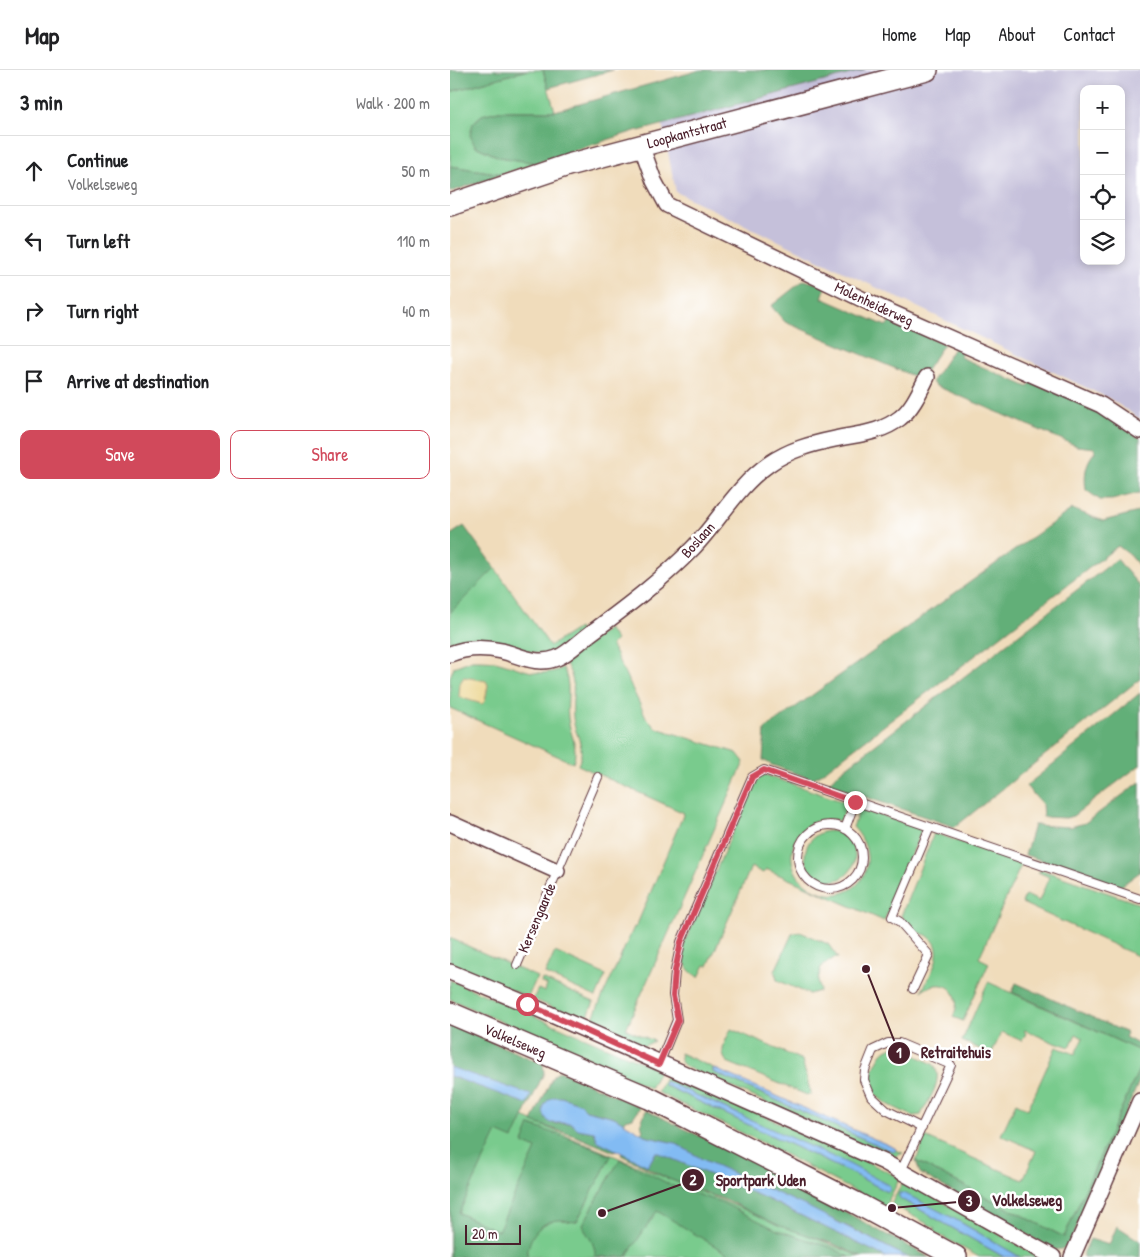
<!DOCTYPE html>
<html lang="en">
<head>
<meta charset="utf-8">
<style>
  :root { --surface:#fff; --page:#f2f2f2; --text:#202124; --muted:#757577; --line:#e0e0e0; --accent:#d1495b }
  body { margin:0; font-family:"Patrick Hand",sans-serif; background:var(--page); color:var(--text) }
  .controls { position:absolute; right:15px; top:15px; display:grid; overflow:hidden; border-radius:10px; box-shadow:0 2px 8px #0003 }
  .controls button { width:45px; height:45px; display:grid; place-items:center; padding:0; border:0; border-bottom:1px solid var(--line); background:var(--surface); color:var(--text); font:25px sans-serif }
  .scale { position:absolute; left:15px; bottom:12px; width:56px; box-sizing:border-box; padding-left:5px; border:2px solid #4a1f2b; border-top:0; font-size:14px; line-height:18px; white-space:nowrap; color:#4a1f2b; -webkit-text-stroke:4px #fff; paint-order:stroke }
  .stop { position:absolute; width:15px; height:15px; margin:-11px; border:4px solid #d1495b; border-radius:50%; background:#fff }
  .stop.end { background:#d1495b; border-color:#fff; box-shadow:0 1px 5px #0008 }
  .list { margin:0; padding:0; list-style:none }
  h2 { display:flex; justify-content:space-between; align-items:center; height:65px; margin:0; padding:0 20px; font-size:21px }
  h2 small { font-size:16px; font-weight:400; color:var(--muted) }
  .list li { display:grid; grid-template-columns:32px 1fr auto; gap:15px; align-items:center; box-sizing:border-box; height:70px; padding:0 20px; border-top:1px solid var(--line) }
  .list b { display:block; font-size:19px; white-space:nowrap }
  .list p { margin:0; font-size:16px; white-space:nowrap; color:var(--muted) }
  .list em { font-size:16px; font-style:normal; color:var(--muted) }
  .actions { display:flex; gap:10px; padding:15px 20px }
  .actions a { flex:1; padding:11px 0; border:1px solid var(--accent); border-radius:10px; text-align:center; font-size:18px; color:var(--accent) }
  .actions .main { background:var(--accent); color:#fff }
  .icon { flex:none; width:28px; height:28px; fill:none; stroke:currentColor; stroke-width:2; stroke-linecap:round; stroke-linejoin:round }
  .map { position:relative; flex:none; width:690px; height:1187px; overflow:hidden }
  header { display:flex; align-items:center; gap:30px; box-sizing:border-box; height:70px; padding:0 25px; background:var(--surface); border-bottom:1px solid var(--line) }
  header strong { font-size:24px }
  nav { display:flex; gap:28px; margin-inline-start:auto; font-size:18px }
  main { display:flex }
  aside { flex:1; background:var(--surface) }
  .map>svg:first-child { display:block }
</style>
</head>
<body>
<header>
<strong>Map</strong>
<nav><a>Home</a><a>Map</a><a>About</a><a>Contact</a></nav>
</header>
<main>
<aside>
<h2>3 min<small>Walk · 200 m</small></h2>
<ul class="list">
<li><svg class="icon" aria-label="ahead" viewBox="0 0 24 24"><path d="M12 20V5M6 11l6-6 6 6"/></svg><div><b>Continue</b><p>Volkelseweg</p></div><em>50 m</em></li>
<li><svg class="icon" aria-label="left" viewBox="0 0 24 24"><path d="M17 20v-9H6M10 6l-5 5 5 5"/></svg><div><b>Turn left</b></div><em>110 m</em></li>
<li><svg class="icon" aria-label="right" viewBox="0 0 24 24"><path d="M7 20v-9h11M14 6l5 5-5 5"/></svg><div><b>Turn right</b></div><em>40 m</em></li>
<li><svg class="icon" aria-label="arrive" viewBox="0 0 24 24"><path d="M6 21V4h12l-3 4 3 4H6"/></svg><div><b>Arrive at destination</b></div></li>
</ul>
<div class="actions"><a class="main">Save</a><a>Share</a></div>
</aside>
<div class="map">
<svg width="690" height="1187" viewBox="0 0 690 1187">
  <rect width="100%" height="100%" fill="#fff"/>
  <filter id="ink" filterUnits="userSpaceOnUse"><feTurbulence type="fractalNoise" baseFrequency=".02" numOctaves="2"/><feDisplacementMap in="SourceGraphic" scale="10" xChannelSelector="R" yChannelSelector="G"/><feConvolveMatrix kernelMatrix="1 2 1 2 8 2 1 2 1" color-interpolation-filters="sRGB"/></filter>
  <filter id="wash" filterUnits="userSpaceOnUse"><feTurbulence type="fractalNoise" baseFrequency=".0096" numOctaves="4" result="noise"/><feDisplacementMap in="SourceGraphic" scale="20" xChannelSelector="R" yChannelSelector="G"/><feGaussianBlur stdDeviation="1.12" result="paint"/><feColorMatrix in="noise" values="0 0 0 0 0 0 0 0 0 0 0 0 0 0 0 0 0 1.4 0 .05"/><feComposite in="paint" operator="in"/></filter>
  <g filter="url(#wash)">
    <rect width="100%" height="100%" fill="#f0dcbb"/>
    <!-- industrial -->
    <path fill="#c5c0da" fill-rule="evenodd" d="M348,0H690V349L660,329L226,122L210,43ZM634,19H671V191H634Z"/>
    <!-- green -->
    <path fill="#79cb8d" stroke="#62755c" fill-rule="evenodd" d="M77,0H93L105,41H49L32,45L23,53L25,76L49,87L86,93L53,104L0,96V22Z
      M45,498L100,576L128,558L131,562C121,569 110,580 98,583C83,586 70,578 57,573C38,567 18,568 0,576V543Z
      M158,559L166,570L161,575L197,649L206,658L287,683L294,692L176,959L204,971L194,976H190L140,954L184,857H186L234,743L128,695C137,675 124,665 123,647C121,622 129,614 114,591Z
      M22,590C30,590 37,590 45,591C71,597 86,610 113,598C122,614 116,630 118,648C120,665 129,676 123,693L0,638V607L4,597Z
      M313,704L397,733L391,751C344,738 319,803 370,822C381,826 392,825 403,818C424,802 420,774 403,757L410,738L472,759L434,851L316,799L313,803L301,797L258,896L255,895L249,907C234,900 233,890 234,874L303,715Z
      M355 786a25 25 0 1 1 50 0a25 25 0 1 1-50 0Z
      M484,763L572,793L529,888L539,893L513,951L503,947C515,922 494,905 472,921C479,906 498,880 479,867C475,863 469,864 464,861C459,858 455,850 451,846Z
      M592,800L690,834V887L572,833L575,825L589,831L599,807L588,802Z
      M350,862L378,874L388,888H384L371,897L368,910L370,921L359,924L327,910L325,901L342,864Z
      M0,868L87,907L78,927L0,894Z
      M105,882L156,905L146,927L95,904Z
      M92,909L144,932L135,952L83,929L88,919L95,922L97,915L91,913Z
      M0,910L210,1000L200,1018L0,929Z
      M538,912L690,981V997L614,1167L466,1091L475,1067L573,1110L586,1081L551,1065L566,1033L578,1039L606,977L625,984L633,968L626,964L620,977L608,973L607,974L575,960L574,961L576,963L572,971L552,962L541,984L512,971Z
      M281,959L352,990L361,1024L357,1025L277,992C268,982 276,970 281,959Z
      M443,977H449L483,994C495,1010 478,1030 471,1045L463,1046C440,1035 410,1027 425,996C430,986 432,980 443,977Z
      M230,983L268,1000L262,1001L263,1002L441,1081L446,1080L453,1083L442,1088L236,997L231,992Z
      M217,1004L397,1082L450,1108L435,1137L315,1074L207,1022ZM215,1012L282,1041L440,1120L438,1122L407,1106L214,1015Z
      M0,1016L197,1100L411,1187H0Z
      M454,1110L589,1187H570L503,1148L451,1123V1129L554,1187H529L484,1162L485,1158L441,1134Z"/>
    <!-- forest -->
    <path fill="#62af78" stroke="#566752" d="M0,0H77L0,22Z
      M93,0H163L98,18Z
      M250,0H415L189,61L188,60L86,93L49,87L25,76L20,65L23,53L32,45L48,41H105Z
      M0,96L53,104L0,122Z
      M354,210L376,216L372,228L436,256L441,250L494,274L470,309L335,252L321,236Z
      M504,278L512,281L510,287L578,317L581,312L623,326L690,368V424L689,423L662,430H650L636,420C634,407 635,392 645,382V378L627,376L484,315L482,311Z
      M622,439L653,451L688,442L690,444V497L680,485L668,476L371,704L362,709L322,695L313,690L315,659Z
      M14,456L45,498L0,543V465Z
      M667,489L690,517V609L505,757L377,714L390,702Z
      M690,623V695L623,746L616,748L593,747L592,734L576,716Z
      M690,712V802L671,816L575,785L584,755L620,757L635,753Z
      M566,913L677,963L675,967L690,975V981L562,922Z
      M0,954L93,994L94,1003L63,1069L47,1062L9,1143L48,1161L86,1079L73,1073L80,1055L126,1071L161,1086L127,1151C121,1153 117,1150 111,1150C90,1150 78,1167 77,1187H0V1006L76,1033L80,1026L0,997Z
      M690,997V1009L620,1173C614,1179 609,1181 602,1179L470,1103L466,1091L614,1167Z
      M110,1001L190,1037L183,1048L175,1050L173,1053L164,1047L136,1040L129,1033L111,1027L104,1054L121,1053L128,1059L144,1062L148,1071L166,1080L164,1082L128,1067L82,1052L103,1006Z
      M196,1040L338,1109L424,1158L479,1187H457L401,1158L252,1089L225,1073L198,1067L191,1063L193,1061L191,1053Z
      M206,1082L315,1128L436,1187H412L381,1173L330,1156L278,1131L219,1109L171,1085L172,1083L198,1096Z
      M170,1089L223,1116L273,1133L327,1160L380,1177L400,1187H283L207,1141L176,1187H145C146,1171 136,1167 133,1154Z
      M667,1156L690,1171V1187H633V1184L640,1169L659,1175Z"/>
    <!-- sand -->
    <path fill="#eeda9e" stroke="#9c7c64" d="M14,607L36,611L38,615L35,631L32,634L9,627L10,613Z"/>
    <!-- water -->
    <path fill="#82bbf3" stroke="#666d8f" d="M0,997L81,1025L77,1034L0,1006Z
      M263,998L445,1078L446,1080L444,1082L441,1081L263,1002Z
      M215,1011L399,1094L440,1116V1120L438,1122L407,1106L214,1015Z
      M104,1027H111L129,1033L136,1040L164,1047L198,1067L225,1073L252,1089L360,1138L457,1187H436L315,1128L206,1082L198,1096L148,1071L144,1062L128,1059L121,1053H100C90,1044 91,1032 104,1027Z
      M449,1123H454L503,1148L570,1187H554L451,1129L449,1127Z"/>
  </g>
  <g filter="url(#ink)">
    <g fill="none" stroke-linecap="round" stroke-linejoin="round">
      <defs>
        <path id="lane" d="M348 787a32 32 0 1 1 64 0a32 32 0 1 1-64 0Z
          M395,759L405,732
          M67,895L148,707
          M463,919L479,885L450,852L442,847L480,757
          M209,994L227,950L223,925L225,901L231,872L302,707L314,700L690,829
          M451,1101L501,995L449,973H438L423,980L415,1000L414,1010L421,1026L436,1040L472,1058"/>
        <path id="street" d="M191,75L204,111L217,135L420,233L651,335L690,361
          M0,584C17,577 34,577 52,581C71,586 87,596 107,588C119,583 130,571 141,563C176,537 212,510 243,478C269,451 287,416 319,394C339,380 361,374 385,369C408,364 431,363 450,348C462,339 470,321 477,307
          M0,753L107,801
          M0,902L77,934L434,1092L603,1187
          M622,1187L690,1031"/>
        <path id="secondary" d="M0,135L118,95L477,0
          M0,943L199,1028L406,1133L506,1187"/>
      </defs>
      <!-- lane casing -->
      <use href="#lane" stroke="#633b41" stroke-width="10"/>
      <!-- street casing -->
      <use href="#street" stroke="#633b41" stroke-width="18"/>
      <!-- secondary casing -->
      <use href="#secondary" stroke="#633b41" stroke-width="24"/>
      <!-- lane -->
      <use href="#lane" stroke="#fff" stroke-width="8"/>
      <!-- street -->
      <use href="#street" stroke="#fff" stroke-width="15"/>
      <!-- secondary -->
      <use href="#secondary" stroke="#fff" stroke-width="21"/>
    </g>
  </g>
  <g fill="none" stroke-linecap="round" stroke-linejoin="round" filter="url(#ink)">
    <!-- route -->
    <path stroke="#d1495b" stroke-width="6" d="M77,934L209,994L228,950L223,926L225,901L231,872L302,707L314,700L405,732"/>
  </g>
  <g text-anchor="middle" stroke-width="5" stroke-linejoin="round" paint-order="stroke">
    <!-- street labels -->
    <g font-size="15" fill="#4a1f2b" stroke="#fff">
      <text transform="translate(237 63) rotate(-15)" y="5">Loopkantstraat</text>
      <text transform="translate(424 234) rotate(25)" y="5">Molenheiderweg</text>
      <text transform="translate(248 470) rotate(-48)" y="5">Boslaan</text>
      <text transform="translate(87 848) rotate(-67)" y="5">Kersengaarde</text>
      <text transform="translate(65 971) rotate(23)" y="5">Volkelseweg</text>
    </g>
  </g>
  <!-- callouts -->
  <path fill="none" stroke="#4a1f2b" stroke-width="2" d="M416 899L449 983M152 1143L243 1110M442 1138L519 1131"/>
  <g fill="#4a1f2b" stroke="#fff" stroke-width="2">
    <circle cx="416" cy="899" r="5"/>
    <circle cx="152" cy="1143" r="5"/>
    <circle cx="442" cy="1138" r="5"/>
    <circle cx="449" cy="983" r="12"/>
    <circle cx="243" cy="1110" r="12"/>
    <circle cx="519" cy="1131" r="12"/>
  </g>
  <g font-size="15" text-anchor="middle" font-weight="bold" fill="#fff">
    <text x="449" y="988">1</text>
    <text x="243" y="1115">2</text>
    <text x="519" y="1136">3</text>
  </g>
  <g font-size="16" text-anchor="middle" font-weight="bold" fill="#4a1f2b" stroke="#fff" stroke-width="5" stroke-linejoin="round" paint-order="stroke">
    <text x="506" y="988">Retraitehuis</text>
    <text x="311" y="1116">Sportpark Uden</text>
    <text x="577" y="1136">Volkelseweg</text>
  </g>
</svg>
<div class="controls">
<button>+</button>
<button>−</button>
<button><svg class="icon" aria-label="locate" viewBox="0 0 24 24"><circle cx="12" cy="12" r="6"/><path d="M12 2v4M12 18v4M2 12h4M18 12h4"/></svg></button>
<button><svg class="icon" aria-label="layers" viewBox="0 0 24 24"><path d="M12 4l9 5-9 5-9-5zM3 14l9 5 9-5"/></svg></button>
</div>
<div class="scale">20 m</div>
<div class="stop" style="left:77px;top:934px"></div>
<div class="stop end" style="left:405px;top:732px"></div>
</div>
</main>
</body>
</html>
